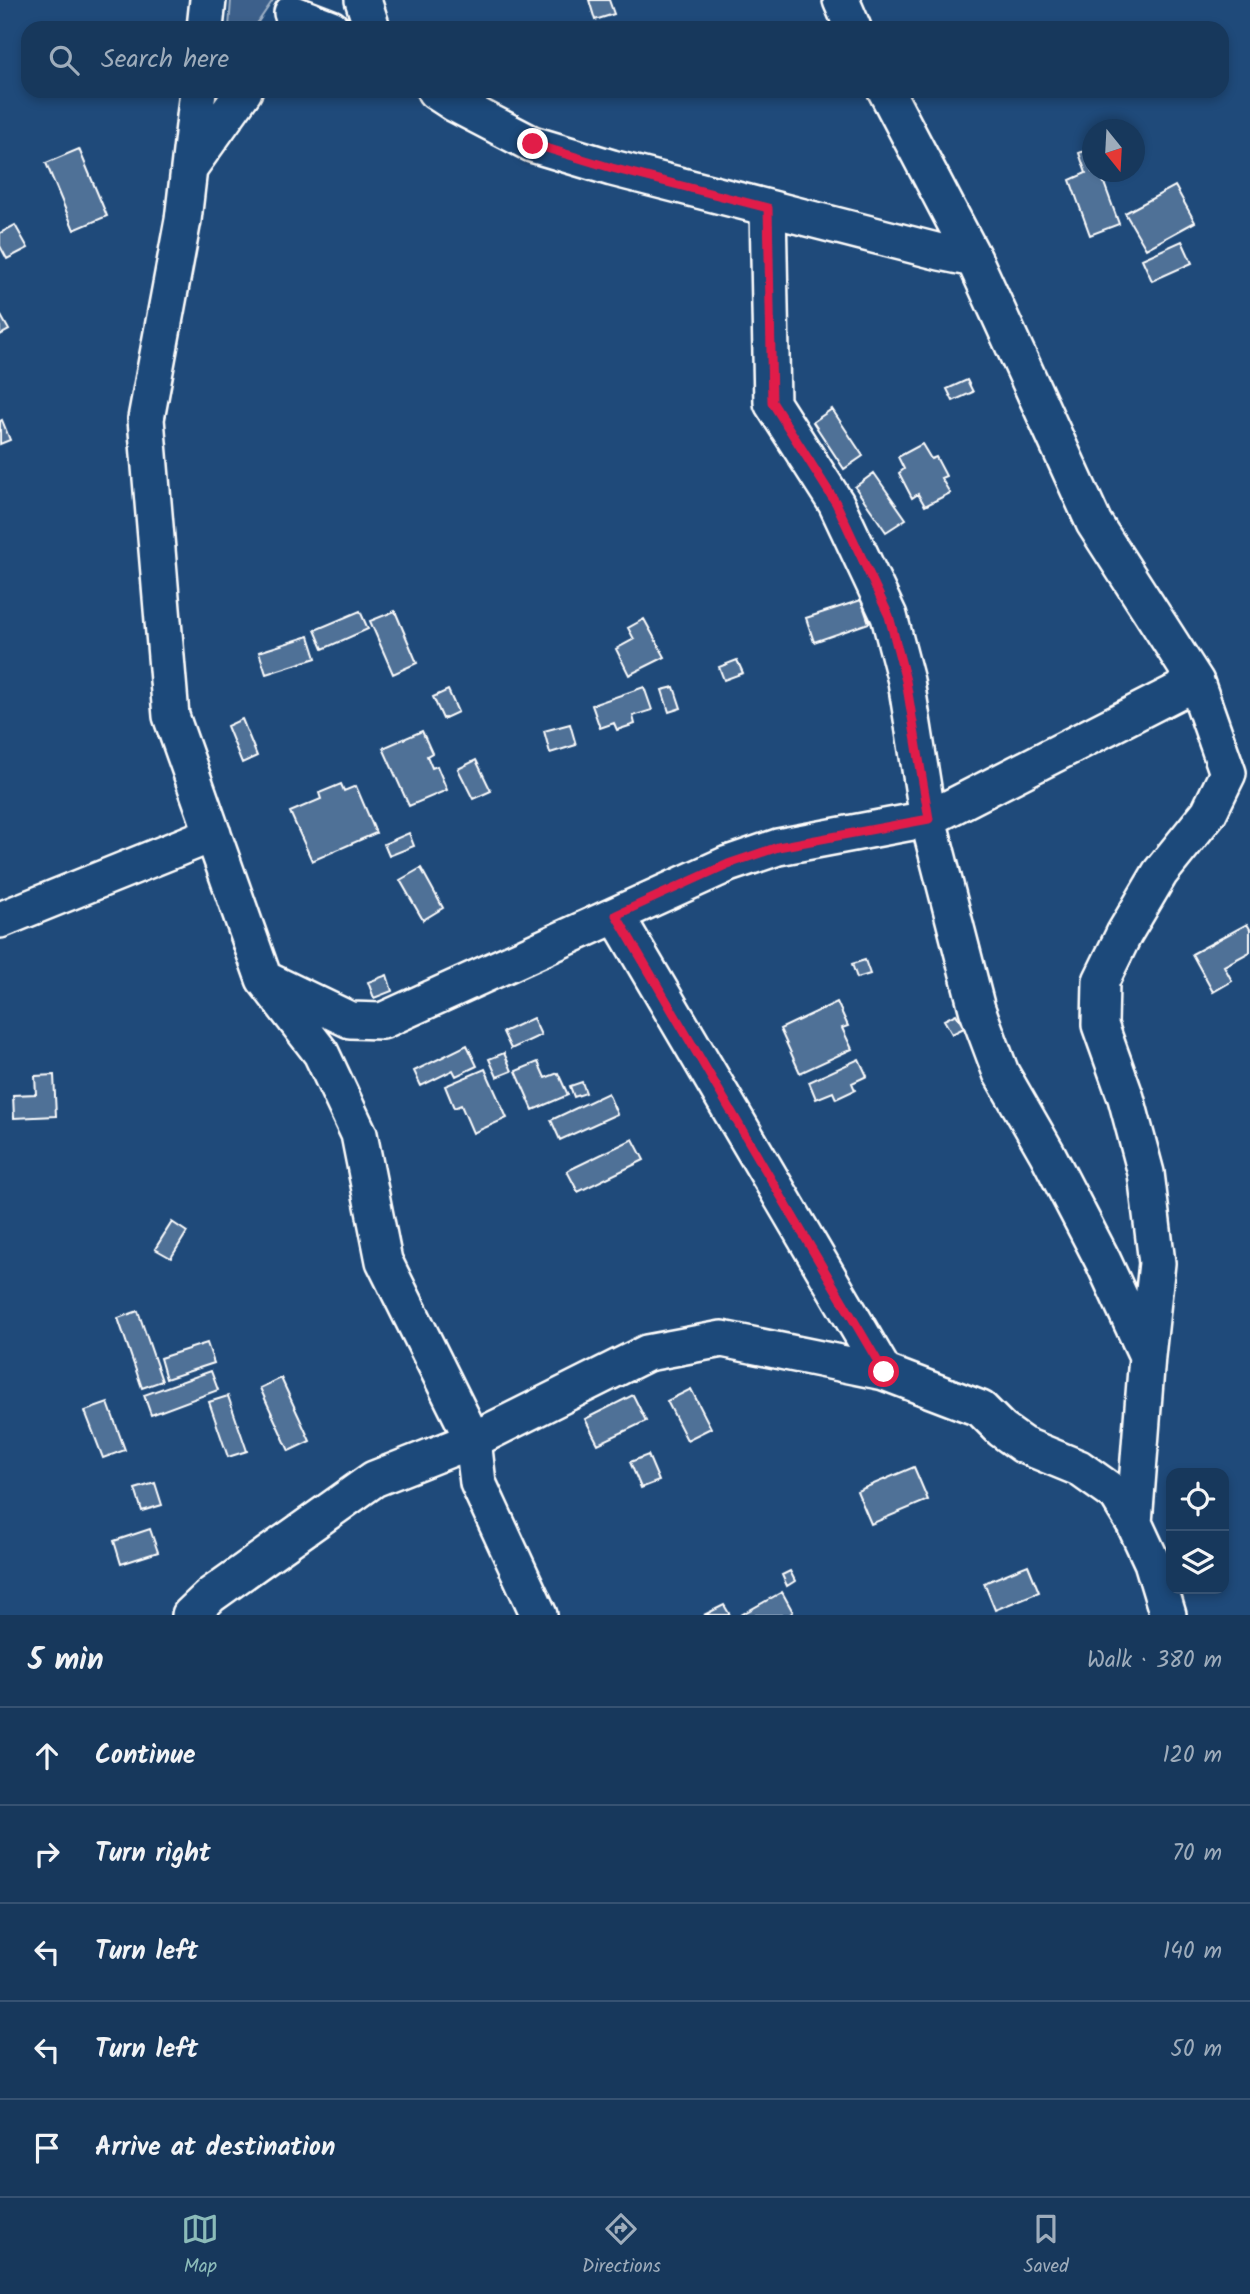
<!DOCTYPE html>
<html lang="en">
<head>
<meta charset="utf-8">
<style>
  :root { --surface:#17385c; --page:#203f62; --text:#f1f3f6; --muted:#9eacbb; --line:#365272; --accent:#8bbbb9 }
  body { margin:0; font-family:Kalam,sans-serif; background:var(--page); color:var(--text) }
  .controls { position:absolute; right:21px; bottom:21px; display:grid; overflow:hidden; border-radius:14px; box-shadow:0 4px 10px #0003 }
  .controls button { width:63px; height:63px; display:grid; place-items:center; padding:0; border:0; border-bottom:2px solid var(--line); background:var(--surface); color:var(--text); font:35px sans-serif }
  .compass { position:absolute; left:1082px; top:119px; width:63px; height:63px; border-radius:50%; background:var(--surface); box-shadow:0 4px 10px #0003; rotate:162deg }
  .stop { position:absolute; width:21px; height:21px; margin:-16px; border:5px solid #e11d48; border-radius:50%; background:#fff }
  .stop.end { background:#e11d48; border-color:#fff; box-shadow:0 2px 7px #0008 }
  .list { margin:0; padding:0; list-style:none }
  h2 { display:flex; justify-content:space-between; align-items:center; height:91px; margin:0; padding:0 28px; font-size:30px }
  h2 small { font-size:23px; font-weight:400; color:var(--muted) }
  .list li { display:grid; grid-template-columns:46px 1fr auto; gap:21px; align-items:center; box-sizing:border-box; height:98px; padding:0 28px; border-top:2px solid var(--line) }
  .list b { display:block; font-size:26px; white-space:nowrap }
  .list em { font-size:23px; font-style:normal; color:var(--muted) }
  .icon { flex:none; width:38px; height:38px; fill:none; stroke:currentColor; stroke-width:2; stroke-linecap:round; stroke-linejoin:round }
  .map { position:relative; flex:none; width:1250px; height:1615px; overflow:hidden }
  .search { position:absolute; background:var(--surface); box-shadow:0 4px 10px #0003; left:21px; right:21px; top:21px; height:77px; display:flex; align-items:center; gap:18px; box-sizing:border-box; padding:0 24px; border-radius:21px; color:var(--muted); font-size:26px }
  .sheet { height:581px; background:var(--surface) }
  nav { display:flex; justify-content:space-around; align-items:center; box-sizing:border-box; height:98px; border-top:2px solid var(--line); background:var(--surface); font-size:19px; color:var(--muted) }
  nav a { display:grid; justify-items:center; gap:4px }
  nav .on { color:var(--accent) }
  .map>svg:first-child { display:block }
</style>
</head>
<body>
<div class="map">
<svg width="1250" height="1615" viewBox="0 0 1250 1615">
  <rect width="100%" height="100%" fill="#1f4a7a"/>
  <filter id="ink" filterUnits="userSpaceOnUse"><feTurbulence type="fractalNoise" baseFrequency=".0143" numOctaves="2"/><feDisplacementMap in="SourceGraphic" scale="14" xChannelSelector="R" yChannelSelector="G"/><feConvolveMatrix kernelMatrix="1 2 1 2 8 2 1 2 1" color-interpolation-filters="sRGB"/></filter>
  <g filter="url(#ink)">
    <!-- green -->
    <path fill="#3c618b" stroke="#9eb0c5" stroke-width="2" d="M231,0H273L254,28H229Z"/>
    <!-- building -->
    <path fill="#507197" stroke="#fff" stroke-width="2" d="M589,0H609L614,14L595,20Z
      M1092,148V172H1100L1119,224L1090,235L1070,180L1086,173L1079,153Z
      M79,149L107,216L74,230L46,163Z
      M1175,186L1195,222L1146,249L1125,213Z
      M15,225L28,248L7,259L0,246V233Z
      M1182,241L1192,263L1152,281L1142,259Z
      M0,314L9,330L0,335Z
      M967,380L973,392L953,401L947,389Z
      M832,409L863,456L844,469L813,422Z
      M2,420L10,440L0,444V421Z
      M922,444L931,459L936,457L946,476L941,478L950,493L925,506L918,494L912,498L899,473L904,469L898,457Z
      M874,473L906,519L886,532L855,487Z
      M861,600L869,623L814,642L806,618Z
      M360,611L368,629L323,649L315,630Z
      M395,611L417,663L393,674L370,621Z
      M644,619L665,657L629,675L616,649L634,639L628,628Z
      M309,636L316,658L266,674L259,652Z
      M737,660L743,673L724,680L719,667Z
      M644,687L652,710L633,716L635,724L617,730L614,723L600,728L592,705Z
      M674,687L681,708L669,712L662,690Z
      M448,690L458,712L443,719L433,697Z
      M242,719L257,756L242,763L227,726Z
      M570,724L576,745L550,753L544,731Z
      M422,731L432,753L427,756L432,768L437,766L447,790L409,806L383,748Z
      M476,760L491,791L473,799L458,769Z
      M341,784L344,791L356,786L376,833L312,861L290,812L321,799L319,793Z
      M409,833L414,846L389,856L384,844Z
      M421,868L443,908L423,920L400,880Z
      M1247,924L1250,929V952L1224,966L1232,981L1213,992L1192,954Z
      M865,960L870,974L857,978L852,964Z
      M387,975L392,991L374,998L368,982Z
      M837,1002L848,1026L842,1028L852,1049L800,1073L780,1029Z
      M956,1014L964,1028L952,1034L944,1020Z
      M533,1018L541,1035L511,1049L503,1032Z
      M467,1045L477,1066L456,1076L453,1070L421,1086L414,1071Z
      M504,1053L512,1071L497,1077L489,1059Z
      M859,1059L867,1076L852,1083L855,1090L836,1099L833,1092L816,1099L809,1082Z
      M538,1062L545,1078L558,1073L568,1095L533,1110L516,1071Z
      M485,1069L507,1118L473,1133L461,1105L454,1108L445,1086Z
      M54,1075L56,1116L14,1118L13,1095L36,1094L35,1076Z
      M582,1082L586,1093L574,1097L570,1086Z
      M608,1093L617,1114L560,1140L551,1120Z
      M633,1139L644,1160L578,1192L567,1171Z
      M172,1222L187,1232L171,1258L155,1249Z
      M138,1311L162,1381L142,1388L118,1318Z
      M207,1343L214,1363L166,1379L160,1358Z
      M211,1371L218,1390L151,1415L144,1395Z
      M281,1378L310,1441L289,1451L260,1388Z
      M691,1389L711,1428L687,1440L667,1401Z
      M633,1395L646,1421L598,1444L585,1419Z
      M228,1396L247,1451L228,1457L209,1402Z
      M108,1403L125,1450L103,1458L85,1411Z
      M648,1455L659,1481L641,1488L630,1462Z
      M914,1467L928,1500L871,1524L857,1491Z
      M155,1483L162,1505L142,1511L135,1489Z
      M150,1529L158,1552L121,1564L114,1541Z
      M1028,1565L1039,1592L995,1610L984,1583Z
      M790,1571L795,1581L787,1586L782,1575Z
      M782,1592L793,1612L789,1615H741Z
      M724,1605L730,1615H704Z"/>
    <g fill="none" stroke-linecap="round" stroke-linejoin="round">
      <defs>
        <path id="minor" d="M363,0L372,28
          M841,0L853,28
          M292,13L331,28
          M205,28L208,0
          M198,91L183,220L146,419L171,716L264,979L321,1053L359,1134L384,1261L473,1440L478,1483L539,1615
          M435,91L455,104L532,144L612,168L940,252L974,259
          M886,91L974,259L1094,523L1196,682L1228,773L1209,812L1160,873L1124,934L1101,981L1100,1025L1126,1098L1146,1173L1157,1263L1147,1356L1134,1523
          M192,164L244,91
          M768,208L772,403L836,503L889,616L906,681L928,819L977,1009L1001,1073L1047,1153L1103,1261L1147,1356
          M616,915L884,1372
          M0,920L213,834
          M269,981L350,1020L382,1021L728,864L778,847L928,819L1196,682
          M190,1615L211,1595L374,1479L473,1440L647,1353L722,1339L884,1372L981,1409L1002,1430L1023,1445L1079,1468L1117,1495L1134,1523L1152,1562L1168,1615"/>
      </defs>
      <!-- minor casing -->
      <use href="#minor" stroke="#fff" stroke-width="40"/>
      <!-- minor -->
      <use href="#minor" stroke="#1f4a7a" stroke-width="35"/>
    </g>
  </g>
  <g fill="none" stroke-linecap="round" stroke-linejoin="round" filter="url(#ink)">
    <!-- route -->
    <path stroke="#e11d48" stroke-width="9" d="M533,144L612,168L768,208L772,402L836,503L889,616L906,681L929,819L778,847L728,864L616,915L884,1372"/>
  </g>
</svg>
<div class="controls">
<button><svg class="icon" aria-label="locate" viewBox="0 0 24 24"><circle cx="12" cy="12" r="6"/><path d="M12 2v4M12 18v4M2 12h4M18 12h4"/></svg></button>
<button><svg class="icon" aria-label="layers" viewBox="0 0 24 24"><path d="M12 4l9 5-9 5-9-5zM3 14l9 5 9-5"/></svg></button>
</div>
<svg class="compass" viewBox="-18 -18 36 36"><path d="M0-13l5 13h-10z" fill="#e53935"/><path d="M0 13l5-13h-10z" fill="#9eacbb"/></svg>
<div class="stop" style="left:884px;top:1372px"></div>
<div class="stop end" style="left:533px;top:144px"></div>
<div class="search"><svg class="icon" aria-label="search" viewBox="0 0 24 24"><circle cx="10" cy="10" r="6"/><path d="M15 15l6 6"/></svg>Search here</div>
</div>
<section class="sheet">
<h2>5 min<small>Walk · 380 m</small></h2>
<ul class="list">
<li><svg class="icon" aria-label="ahead" viewBox="0 0 24 24"><path d="M12 20V5M6 11l6-6 6 6"/></svg><div><b>Continue</b></div><em>120 m</em></li>
<li><svg class="icon" aria-label="right" viewBox="0 0 24 24"><path d="M7 20v-9h11M14 6l5 5-5 5"/></svg><div><b>Turn right</b></div><em>70 m</em></li>
<li><svg class="icon" aria-label="left" viewBox="0 0 24 24"><path d="M17 20v-9H6M10 6l-5 5 5 5"/></svg><div><b>Turn left</b></div><em>140 m</em></li>
<li><svg class="icon" aria-label="left" viewBox="0 0 24 24"><path d="M17 20v-9H6M10 6l-5 5 5 5"/></svg><div><b>Turn left</b></div><em>50 m</em></li>
<li><svg class="icon" aria-label="arrive" viewBox="0 0 24 24"><path d="M6 21V4h12l-3 4 3 4H6"/></svg><div><b>Arrive at destination</b></div></li>
</ul>
</section>
<nav>
<a class="on"><svg class="icon" aria-label="map" viewBox="0 0 24 24"><path d="M3 6l6-2 6 2 6-2v14l-6 2-6-2-6 2zM9 4v14M15 6v14"/></svg>Map</a>
<a><svg class="icon" aria-label="directions" viewBox="0 0 24 24"><path d="M12 3l9 9-9 9-9-9zM9 14v-3h6M13 9l2 2-2 2"/></svg>Directions</a>
<a><svg class="icon" aria-label="saved" viewBox="0 0 24 24"><path d="M7 4h10v16l-5-4-5 4z"/></svg>Saved</a>
</nav>
</body>
</html>
